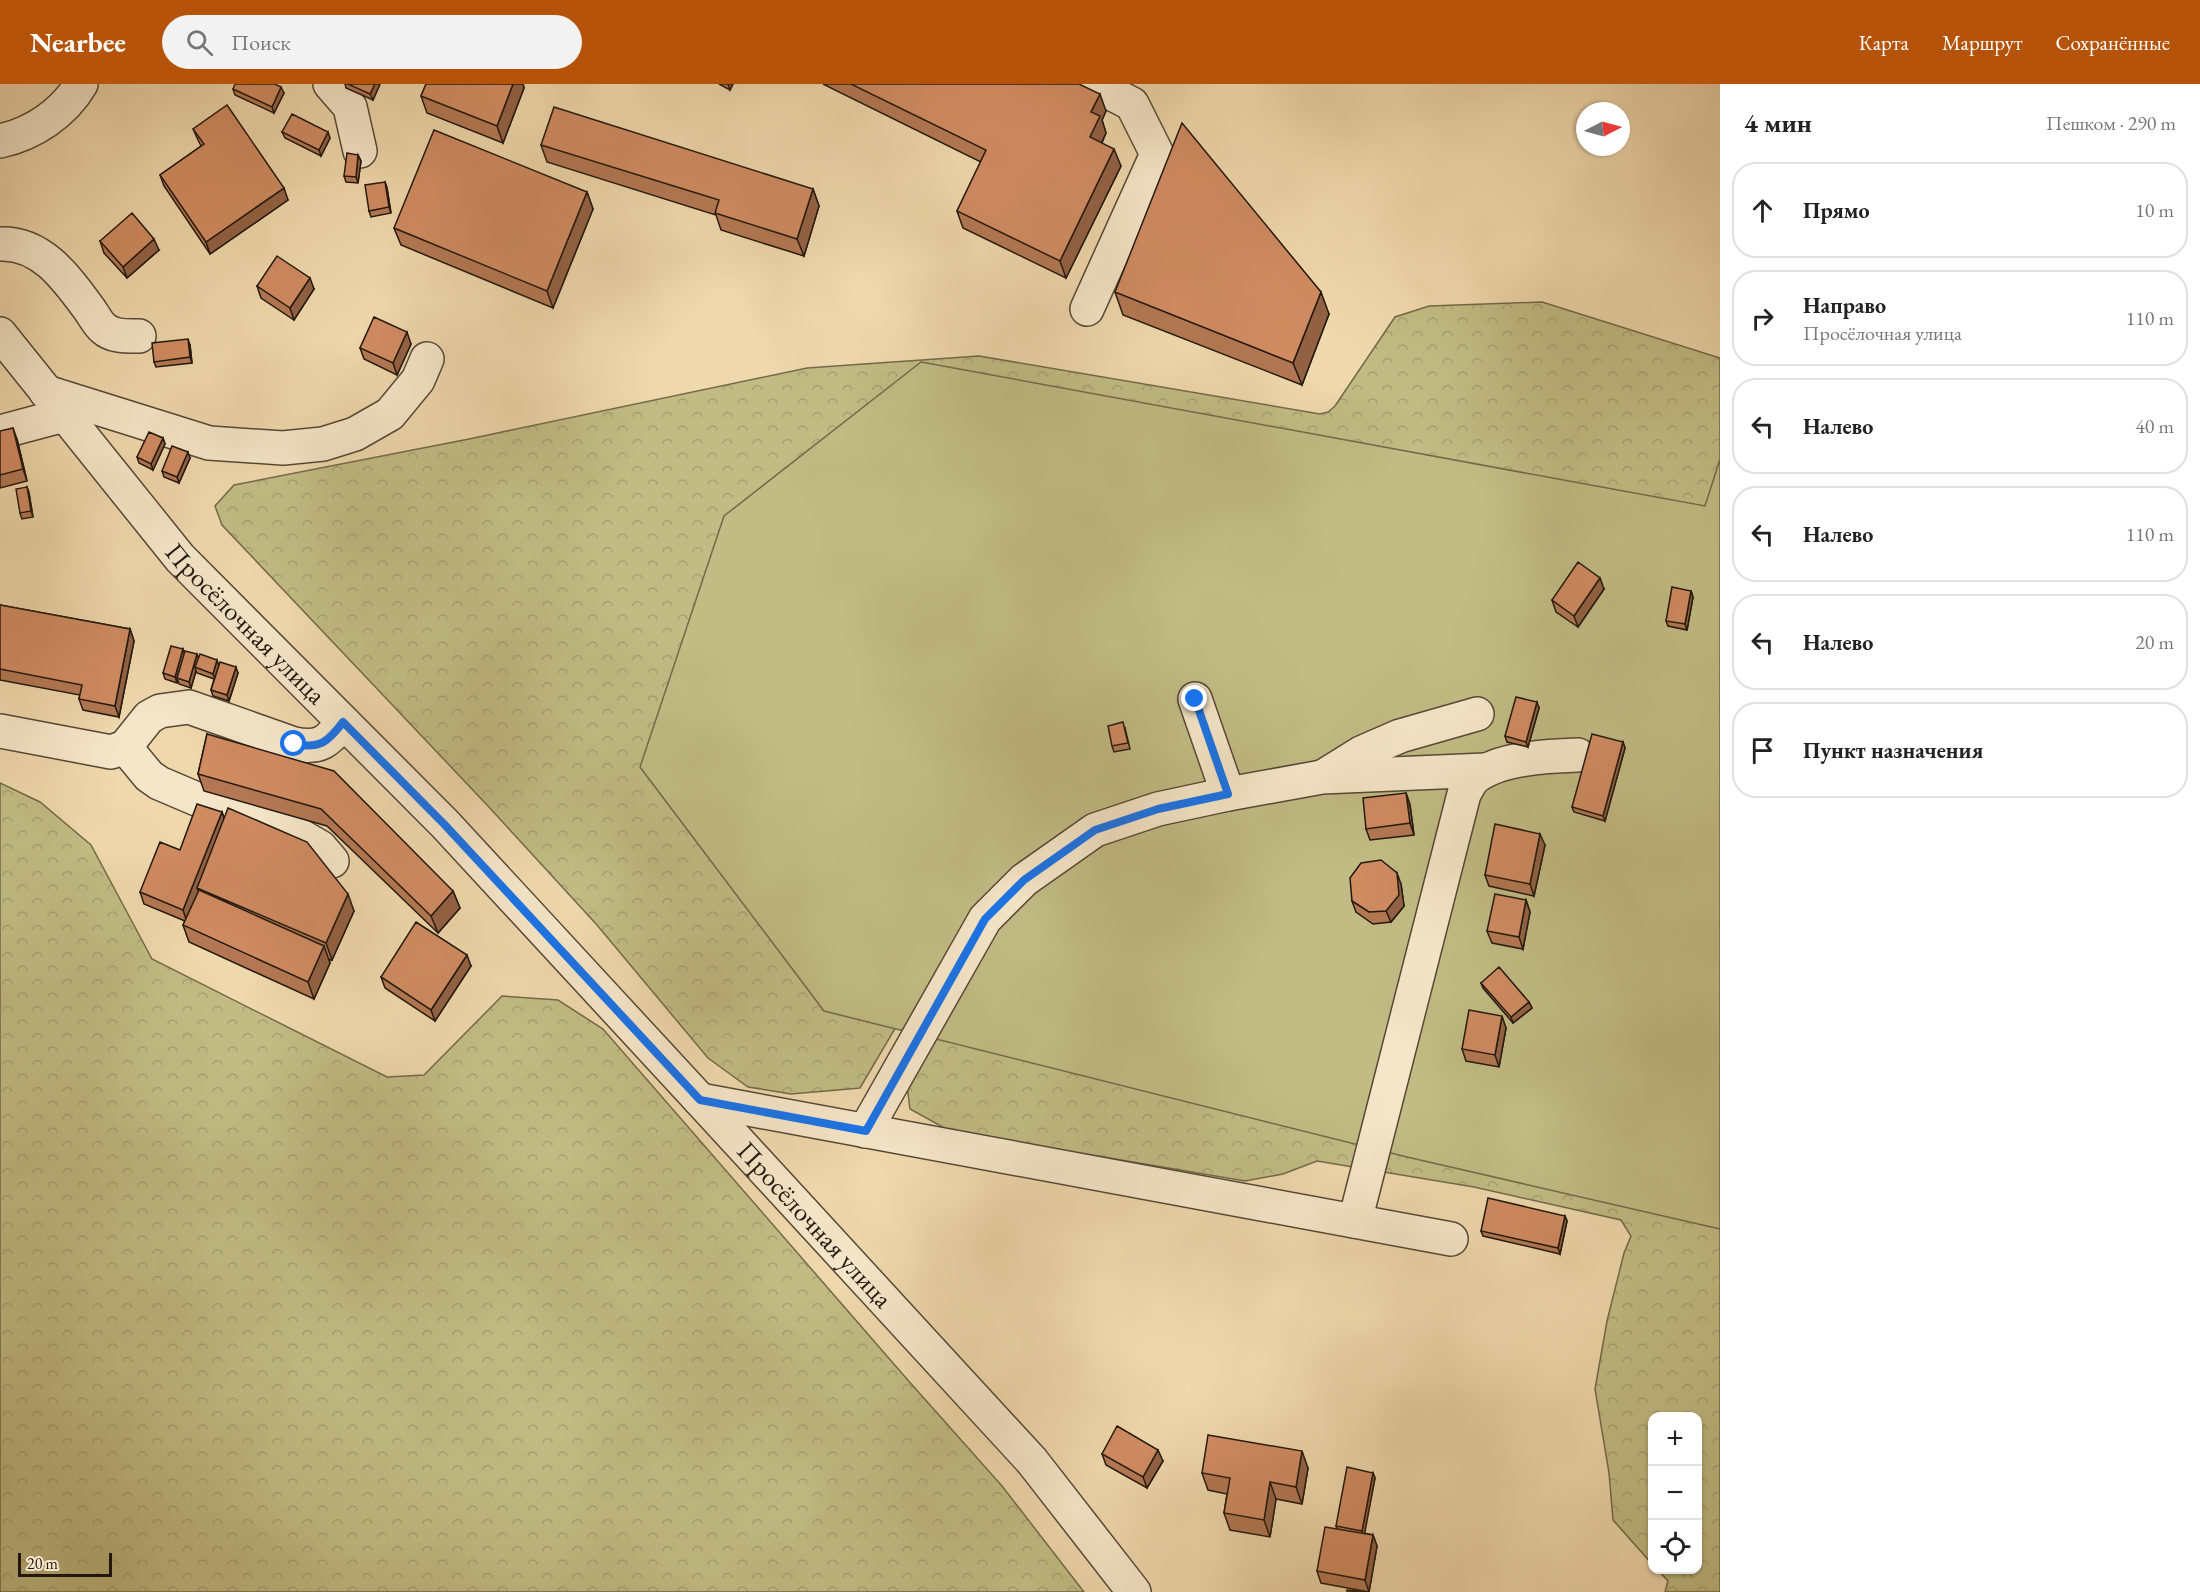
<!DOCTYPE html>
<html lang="ru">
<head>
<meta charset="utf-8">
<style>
  :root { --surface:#fff; --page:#f2f2f2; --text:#222; --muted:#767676; --line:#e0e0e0; --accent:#b45309 }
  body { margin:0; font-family:"EB Garamond",serif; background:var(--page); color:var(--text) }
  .controls { position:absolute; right:18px; bottom:18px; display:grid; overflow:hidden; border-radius:12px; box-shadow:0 2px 4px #0004 }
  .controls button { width:54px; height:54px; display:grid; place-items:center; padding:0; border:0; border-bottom:2px solid var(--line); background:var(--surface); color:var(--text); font:30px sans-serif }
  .compass { position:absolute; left:1576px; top:18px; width:54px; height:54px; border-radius:50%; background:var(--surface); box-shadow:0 2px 4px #0004; rotate:84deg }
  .scale { position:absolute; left:18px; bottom:15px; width:94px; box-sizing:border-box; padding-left:6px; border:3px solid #22180f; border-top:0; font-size:16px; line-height:21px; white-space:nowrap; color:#22180f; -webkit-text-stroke:4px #f5e6c9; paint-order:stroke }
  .stop { position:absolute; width:18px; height:18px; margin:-14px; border:4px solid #1a73e8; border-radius:50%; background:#fff }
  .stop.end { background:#1a73e8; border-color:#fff; box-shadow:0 2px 6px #0008 }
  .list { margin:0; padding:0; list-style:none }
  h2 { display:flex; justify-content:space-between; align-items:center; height:78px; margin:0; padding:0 24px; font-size:26px }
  h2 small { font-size:20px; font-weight:400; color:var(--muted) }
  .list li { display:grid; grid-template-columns:39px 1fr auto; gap:18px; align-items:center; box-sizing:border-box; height:96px; margin:0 12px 12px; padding:0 12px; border:2px solid var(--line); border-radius:24px }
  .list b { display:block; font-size:22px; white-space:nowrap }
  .list p { margin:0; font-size:20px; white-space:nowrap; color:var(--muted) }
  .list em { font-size:20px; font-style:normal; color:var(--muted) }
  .icon { flex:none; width:33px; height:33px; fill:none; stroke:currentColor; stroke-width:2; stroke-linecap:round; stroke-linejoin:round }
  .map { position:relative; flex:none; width:1720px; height:1508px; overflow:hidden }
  header { display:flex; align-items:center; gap:36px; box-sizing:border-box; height:84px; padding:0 30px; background:var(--accent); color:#fff }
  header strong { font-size:28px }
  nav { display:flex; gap:33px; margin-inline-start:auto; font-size:21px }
  .search { width:420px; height:54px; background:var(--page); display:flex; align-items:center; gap:15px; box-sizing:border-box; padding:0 21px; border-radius:33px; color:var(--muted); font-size:22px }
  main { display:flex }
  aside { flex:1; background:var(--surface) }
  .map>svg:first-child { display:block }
</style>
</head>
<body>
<header>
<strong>Nearbee</strong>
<div class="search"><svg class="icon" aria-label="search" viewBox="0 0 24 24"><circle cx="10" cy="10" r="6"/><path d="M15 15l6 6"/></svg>Поиск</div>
<nav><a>Карта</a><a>Маршрут</a><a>Сохранённые</a></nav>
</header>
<main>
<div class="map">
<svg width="1720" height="1508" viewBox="0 0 1720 1508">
  <defs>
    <pattern id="forest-crowns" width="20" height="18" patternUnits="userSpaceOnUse" patternTransform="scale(1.5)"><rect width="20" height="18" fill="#c1bc84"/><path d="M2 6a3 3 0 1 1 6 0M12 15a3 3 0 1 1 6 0" fill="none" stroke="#a6a171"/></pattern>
  </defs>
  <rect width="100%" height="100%" fill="#efd8ac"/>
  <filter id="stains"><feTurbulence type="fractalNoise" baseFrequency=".00333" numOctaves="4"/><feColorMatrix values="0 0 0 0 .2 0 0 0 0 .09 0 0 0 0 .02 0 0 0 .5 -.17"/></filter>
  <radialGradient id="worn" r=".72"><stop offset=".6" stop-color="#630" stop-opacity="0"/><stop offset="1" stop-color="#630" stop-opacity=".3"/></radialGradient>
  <!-- forest -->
  <path fill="url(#forest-crowns)" stroke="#726a4a" stroke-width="1.5" d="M1542,218L1720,274V552L966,824L860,1004L791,1010L748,1003L708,974L597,841L488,722L222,441L215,422L234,401L469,355L807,284L979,272L1320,330L1328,328L1335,322L1395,233L1429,222Z
    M0,699L40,718L91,761L152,875L387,993L424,991L502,912L558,916L603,945L906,1294L1002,1402L1084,1508H0Z
    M961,917L1720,1025V1508H1665L1668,1497L1658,1486H1698V1332H1652V1480L1613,1436L1609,1389L1595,1305L1607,1237L1624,1169L1631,1152L1621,1136L1474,1103L1317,1077L1283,1090L1245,1097L950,1047L910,1025L907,1001Z"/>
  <!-- park -->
  <path fill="#c1bc84" stroke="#726a4a" stroke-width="1.5" d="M921,278L1705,422L1720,375V1145L1407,1073L824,927L640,683L724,432Z"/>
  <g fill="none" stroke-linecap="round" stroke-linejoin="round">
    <defs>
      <g id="minor">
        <path d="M330,0L350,23L360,67"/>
        <path d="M0,57C33,50 64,29 81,0"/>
        <path d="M0,160C40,158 65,192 87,222C92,228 97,239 103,244C113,253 126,252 139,252"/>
        <path d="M1087,225L1157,70L1132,20L1093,0"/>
        <path id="s1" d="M0,250L180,474L445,740L700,1016L1032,1377L1134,1508"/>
        <path d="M46,308L209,359L283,364L323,360L355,350L390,330L418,296L427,275"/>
        <path d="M0,348L64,331"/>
        <path d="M1195,615L1228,710"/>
        <path d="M0,647L111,668L125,663L149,633L160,627L189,623L294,660C320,665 328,658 343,638"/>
        <path d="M125,663L149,692L159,699L206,719L301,752L320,763L332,777"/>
        <path d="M1324,692L1361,669L1400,652L1477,630"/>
        <path d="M700,1016L1451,1155"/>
        <path d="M865,1047L985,835L1024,796L1095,746L1158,725L1228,710L1322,693L1486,686"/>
        <path d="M1355,1137L1464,710C1467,705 1470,698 1474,694C1499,674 1547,672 1578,671"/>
      </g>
    </defs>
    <!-- minor casing -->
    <use href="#minor" stroke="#554836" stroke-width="36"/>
    <!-- minor -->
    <use href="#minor" stroke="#f5e6c9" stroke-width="33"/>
  </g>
  <!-- wall -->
  <path fill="#b37853" stroke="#22180f" stroke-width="1.5" d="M345,0H380L373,16L346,4Z
    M426,0H523L524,4L503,59L427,29L421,12Z
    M719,0H733L730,6Z
    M823,0H1079L1106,27L1102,36L1106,49L1102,59L1121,82L1066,194L963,144L957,127L981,78Z
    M233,5L284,9L274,29L235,11Z
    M193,45L288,116L210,170L164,102L160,91L201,62L198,56Z
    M282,48L330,54L321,72L285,54Z
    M541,61L813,105L819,122L804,172L721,146L716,131L547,78Z
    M358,71L361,77L358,99L346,98L344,92Z
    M385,98L387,104L391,129L371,133L369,127Z
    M587,108L593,125L553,224L401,161L394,144Z
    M100,157L159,166L127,194L104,169Z
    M257,202L314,205L294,236L261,214Z
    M1115,208L1329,230L1302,301L1123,231Z
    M411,260L397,291L364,275L360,264Z
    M190,261L192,279L156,283L154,278Z
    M0,347L17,355L27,397L0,404Z
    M163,354L165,360L153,386L139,379L137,373Z
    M190,374L179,399L164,393L162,387Z
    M27,403L29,409L33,433L22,435L20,429Z
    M1604,505L1578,543L1556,528L1552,516Z
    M1691,507L1693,513L1687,546L1668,542L1666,537Z
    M0,521L130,545L134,557L119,633L83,626L79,615L80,611L0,596Z
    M183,565L185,569L238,589L229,617L213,612L211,606L214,595L197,589L196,587L191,604L179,600L178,597L177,599L165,595L163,589Z
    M1539,624L1528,663L1507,658L1505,652Z
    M1125,644L1130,665L1114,668L1112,662Z
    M207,650L453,807L460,824L438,849L327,742L204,707L198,690Z
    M1623,658L1625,664L1605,737L1574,728L1572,723Z
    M1406,709L1410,721L1414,751L1370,756L1366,745Z
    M222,728L224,734L354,827L332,876L328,875L330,879L314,915L189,858L183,841L185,837L144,820L140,808L180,766Z
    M1545,761L1534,812L1489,802L1485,791Z
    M1401,800L1404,822L1391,838L1373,840L1356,828L1352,817Z
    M1526,816L1530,828L1523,865L1492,859L1487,847Z
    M471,882L435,937L385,904L381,893Z
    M1481,899L1529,918L1532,924L1513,939L1483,904Z
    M1506,944L1499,983L1466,977L1462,965Z
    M1565,1132L1567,1137L1560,1170L1483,1152L1481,1147Z
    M1102,1370L1163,1377L1147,1404L1106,1381Z
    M1308,1384L1302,1420L1276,1415L1270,1453L1230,1446L1224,1429L1227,1410L1208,1406L1202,1389Z
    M1373,1389L1375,1394L1364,1449L1373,1451L1377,1462L1369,1508L1321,1499L1317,1487L1337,1445L1336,1442Z"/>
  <!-- shaded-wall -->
  <path fill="#926144" stroke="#22180f" stroke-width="1.5" d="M375,0H380L373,16L370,10Z
    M513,0H523L524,4L503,59L497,42Z
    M728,0H733L730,6Z
    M281,3L284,9L274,29L272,23Z
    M1100,10L1106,27L1102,36L1106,49L1096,70L1090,53L1091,28Z
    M328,48L330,54L321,72L319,66Z
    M1114,65L1121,82L1066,194L1060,177Z
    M358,71L361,77L358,99L356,93Z
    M385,98L387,104L391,129L389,123Z
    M284,104L288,116L210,170L206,158Z
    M813,105L819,122L804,172L797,155Z
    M587,108L593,125L553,224L547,207Z
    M154,155L159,166L127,194L123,183Z
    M310,194L314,205L294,236L290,224Z
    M1321,208L1329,230L1302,301L1293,279Z
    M407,248L411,260L397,291L393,279Z
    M188,255L190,261L192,279L190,273Z
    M13,344L17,355L27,397L23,385Z
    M163,354L165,360L153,386L151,380Z
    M188,368L190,374L179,399L177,393Z
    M27,403L29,409L33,433L31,427Z
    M1600,494L1604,505L1578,543L1574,532Z
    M1691,507L1693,513L1687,546L1685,540Z
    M130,545L134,557L119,633L115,622Z
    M183,565L185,571L177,594V599L175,593Z
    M197,570L200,576L195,583L196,587L191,604L189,598Z
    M217,576L219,582L215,595L213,590Z
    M236,583L238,589L229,617L227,611Z
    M1537,618L1539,624L1528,663L1526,658Z
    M1623,658L1625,664L1605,737L1603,732Z
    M1406,709L1410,721L1414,751L1410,739Z
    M222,728L226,740L197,804L199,808L187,838L183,826Z
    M1540,750L1545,761L1534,812L1530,800Z
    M1397,789L1401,800L1404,822L1391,838L1386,827Z
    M453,807L460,824L438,849L431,832Z
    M348,810L354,827L332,876L326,859Z
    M1526,816L1530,828L1523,865L1519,853Z
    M324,862L330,879L314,915L308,898Z
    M467,871L471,882L435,937L431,926Z
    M1529,918L1532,924L1513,939L1511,933Z
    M1502,932L1506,944L1499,983L1495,971Z
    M1565,1132L1567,1137L1560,1170L1558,1164Z
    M1158,1366L1163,1377L1147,1404L1143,1393Z
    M1302,1367L1308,1384L1302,1420L1296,1403Z
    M1373,1389L1375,1394L1364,1453L1362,1447Z
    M1270,1398L1276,1415L1270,1453L1264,1436Z
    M1373,1451L1377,1462L1369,1508L1365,1496Z"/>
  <!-- building -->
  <path fill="#d08b61" stroke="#22180f" stroke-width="1.5" d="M235,0H275L281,3L272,23L233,5Z
    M348,0H375L370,10Z
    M426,0H513L497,42L421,12Z
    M851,0H1079L1100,10L1091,28L1100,32L1090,53L1114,65L1060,177L957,127L986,66Z
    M227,21L284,104L206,158L160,91L204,60L193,45Z
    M554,23L813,105L797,155L715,129L719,116L541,61Z
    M292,30L328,48L319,66L282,48Z
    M1182,39L1321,208L1293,279L1115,208Z
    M434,46L587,108L547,207L394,144Z
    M347,69L358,71L356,93L344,92Z
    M385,98L389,123L369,127L365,101Z
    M132,129L154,155L123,183L100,157Z
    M277,172L310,194L290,224L257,202Z
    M374,233L407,248L393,279L360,264Z
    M188,255L190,273L154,278L152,259Z
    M13,344L23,385L0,391V347Z
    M149,348L163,354L151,380L137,373Z
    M172,362L188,368L177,393L162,387Z
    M27,403L31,427L20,429L16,405Z
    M1578,478L1600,494L1574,532L1552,516Z
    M1672,503L1691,507L1685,540L1666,537Z
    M0,521L130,545L115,622L79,615L82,601L0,585Z
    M171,562L183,565L175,593L163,589Z
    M185,567L197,570L189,598L177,594Z
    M200,570L217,576L213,590L195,583Z
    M220,578L236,583L227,611L211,606Z
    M1516,613L1537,618L1526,658L1505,652Z
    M1123,638L1128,659L1112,662L1108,642Z
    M207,650L334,687L453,807L431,832L321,725L198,690Z
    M1592,650L1623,658L1603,732L1572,723Z
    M1406,709L1410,739L1366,745L1363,714Z
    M197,720L222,728L183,826L140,808L160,758L180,766Z
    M228,724L307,758L348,810L326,859L197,804Z
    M1495,740L1540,750L1530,800L1485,791Z
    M1381,776L1397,789L1399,811L1386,827L1369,828L1352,817L1350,794L1361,779Z
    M199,806L324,862L308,898L183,841Z
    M1495,810L1526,816L1519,853L1487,847Z
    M416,838L467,871L431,926L381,893Z
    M1499,883L1529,918L1511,933L1481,899Z
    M1469,926L1502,932L1495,971L1462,965Z
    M1488,1114L1565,1132L1558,1164L1481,1147Z
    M1117,1342L1158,1366L1143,1393L1102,1370Z
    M1208,1351L1302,1367L1296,1403L1270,1398L1264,1436L1224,1429L1230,1394L1202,1389Z
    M1347,1383L1373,1389L1362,1447L1336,1442Z
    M1325,1443L1373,1451L1365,1496L1317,1487Z
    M1347,1506L1368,1508H1347Z"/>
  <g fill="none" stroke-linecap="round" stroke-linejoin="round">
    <!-- route -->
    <path stroke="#1a73e8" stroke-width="8" d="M294,660C320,665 328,658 343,638L444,740L700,1016L866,1047L985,835L1024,796L1095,746L1158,725L1228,710L1195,615"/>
  </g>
  <g text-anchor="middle" stroke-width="4.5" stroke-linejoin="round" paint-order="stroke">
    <!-- street labels -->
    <g font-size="27" fill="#22180f" stroke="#f5e6c9">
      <text dy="9" stroke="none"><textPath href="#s1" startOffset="380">Просёлочная улица</textPath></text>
      <text dy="9" stroke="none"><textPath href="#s1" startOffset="1208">Просёлочная улица</textPath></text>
    </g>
  </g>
  <rect width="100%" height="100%" filter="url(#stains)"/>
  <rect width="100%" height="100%" fill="url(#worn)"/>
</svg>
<div class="controls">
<button>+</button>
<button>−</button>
<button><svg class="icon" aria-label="locate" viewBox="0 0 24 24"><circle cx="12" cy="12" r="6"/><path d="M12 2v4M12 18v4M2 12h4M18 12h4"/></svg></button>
</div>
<svg class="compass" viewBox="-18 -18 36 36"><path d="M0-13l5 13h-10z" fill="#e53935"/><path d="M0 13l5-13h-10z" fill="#767676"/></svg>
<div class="scale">20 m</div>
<div class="stop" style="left:294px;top:660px"></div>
<div class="stop end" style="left:1195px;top:615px"></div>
</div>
<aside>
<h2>4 мин<small>Пешком · 290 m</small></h2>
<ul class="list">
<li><svg class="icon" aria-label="ahead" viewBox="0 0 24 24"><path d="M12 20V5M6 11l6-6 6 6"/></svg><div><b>Прямо</b></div><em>10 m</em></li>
<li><svg class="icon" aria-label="right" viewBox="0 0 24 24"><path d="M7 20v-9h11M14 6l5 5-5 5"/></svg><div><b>Направо</b><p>Просёлочная улица</p></div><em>110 m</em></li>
<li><svg class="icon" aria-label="left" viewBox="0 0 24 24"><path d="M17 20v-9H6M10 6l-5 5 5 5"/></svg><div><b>Налево</b></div><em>40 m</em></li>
<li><svg class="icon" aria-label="left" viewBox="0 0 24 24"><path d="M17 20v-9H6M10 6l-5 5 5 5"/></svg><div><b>Налево</b></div><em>110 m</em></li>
<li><svg class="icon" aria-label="left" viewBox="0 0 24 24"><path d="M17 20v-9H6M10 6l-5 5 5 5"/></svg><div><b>Налево</b></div><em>20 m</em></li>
<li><svg class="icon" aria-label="arrive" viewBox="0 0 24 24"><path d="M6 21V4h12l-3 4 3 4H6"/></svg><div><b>Пункт назначения</b></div></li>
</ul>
</aside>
</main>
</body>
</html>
